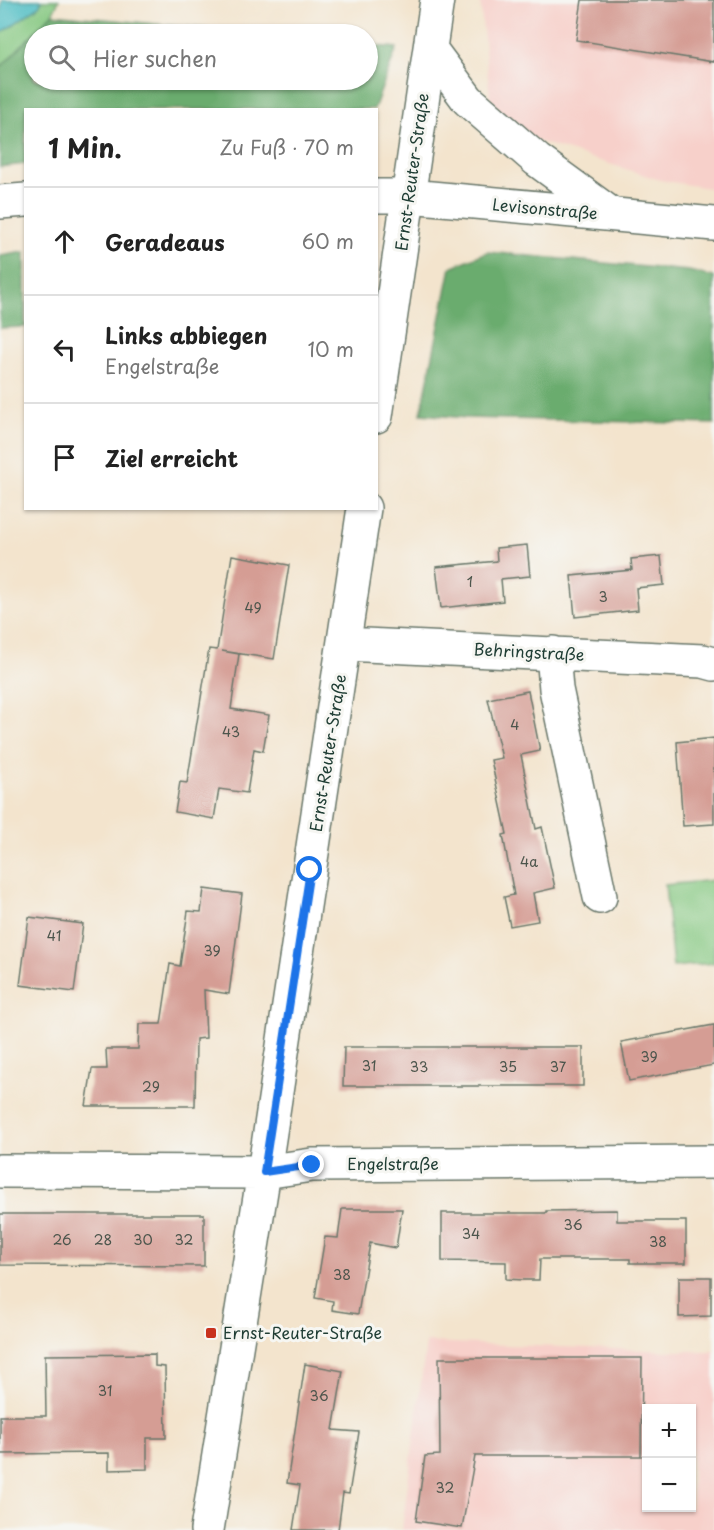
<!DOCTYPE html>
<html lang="de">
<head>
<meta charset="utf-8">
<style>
  :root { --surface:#fff; --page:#f2f2f2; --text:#222; --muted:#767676; --line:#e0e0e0 }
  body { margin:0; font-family:"Playpen Sans",sans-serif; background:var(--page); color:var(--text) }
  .controls { position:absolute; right:18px; bottom:18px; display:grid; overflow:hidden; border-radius:0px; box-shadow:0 2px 4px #0004 }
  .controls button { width:54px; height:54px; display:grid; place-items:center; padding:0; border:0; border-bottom:2px solid var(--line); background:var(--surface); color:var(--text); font:30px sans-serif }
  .stop { position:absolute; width:18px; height:18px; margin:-14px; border:4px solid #1a73e8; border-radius:50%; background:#fff }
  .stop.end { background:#1a73e8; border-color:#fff; box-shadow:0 2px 6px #0008 }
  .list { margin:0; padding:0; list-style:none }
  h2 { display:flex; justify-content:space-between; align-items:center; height:78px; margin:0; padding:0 24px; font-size:26px }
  h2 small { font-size:20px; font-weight:400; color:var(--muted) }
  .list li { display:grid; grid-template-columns:39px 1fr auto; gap:18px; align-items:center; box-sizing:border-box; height:108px; padding:0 24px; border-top:2px solid var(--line) }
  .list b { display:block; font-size:22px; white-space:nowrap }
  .list p { margin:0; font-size:20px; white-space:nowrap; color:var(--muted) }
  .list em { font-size:20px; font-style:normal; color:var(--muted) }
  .icon { flex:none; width:33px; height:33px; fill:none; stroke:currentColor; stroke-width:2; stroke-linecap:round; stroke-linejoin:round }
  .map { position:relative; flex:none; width:714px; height:1530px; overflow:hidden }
  .search { position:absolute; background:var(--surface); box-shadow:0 2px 4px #0004; left:24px; top:24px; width:354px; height:66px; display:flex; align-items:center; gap:15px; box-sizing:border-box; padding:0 21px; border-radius:33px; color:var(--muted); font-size:22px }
  .panel { position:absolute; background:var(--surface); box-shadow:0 2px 4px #0004; left:24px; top:108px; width:354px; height:402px; border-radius:0px }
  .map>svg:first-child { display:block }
</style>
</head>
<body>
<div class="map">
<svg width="714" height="1530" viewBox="0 0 714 1530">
  <rect width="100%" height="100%" fill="#f6f6f2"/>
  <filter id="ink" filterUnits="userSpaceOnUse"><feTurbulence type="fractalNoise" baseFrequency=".0167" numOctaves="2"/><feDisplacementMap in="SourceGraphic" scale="12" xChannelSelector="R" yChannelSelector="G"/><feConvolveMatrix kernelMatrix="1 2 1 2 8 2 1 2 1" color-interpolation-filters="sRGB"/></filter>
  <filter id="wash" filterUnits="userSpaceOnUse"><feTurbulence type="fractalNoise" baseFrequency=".008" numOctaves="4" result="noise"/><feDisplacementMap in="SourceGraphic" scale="24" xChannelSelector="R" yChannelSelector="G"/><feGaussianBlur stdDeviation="1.35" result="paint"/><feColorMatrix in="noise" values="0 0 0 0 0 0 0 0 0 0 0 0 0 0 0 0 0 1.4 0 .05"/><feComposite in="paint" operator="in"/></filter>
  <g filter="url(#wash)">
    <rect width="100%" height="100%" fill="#f3e4cd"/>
    <!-- built -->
    <path fill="#f7d0ca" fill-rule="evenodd" d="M480,0H714V189L660,180L528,138L491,107Z
      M426,1342L672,1351H714V1530H402ZM646,1408H692V1508H646Z"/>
    <!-- green -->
    <path fill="#84c780" stroke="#52825a" stroke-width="1.5" d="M42,0H59L52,14L0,68V34L39,6Z
      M714,880V963L673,967L665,885Z"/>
    <!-- forest -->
    <path fill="#6bac6e" stroke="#457451" stroke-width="1.5" d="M52,14L260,34H34V80H368V45L397,48L374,109L26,110L25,164L0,167V68Z
      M25,252V327L0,328V256Z
      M487,252L689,271L714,277V424L468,418L421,414L451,267Z"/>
    <!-- water -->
    <path fill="#4ebdc4" stroke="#367d7c" stroke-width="1.5" d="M2,0H42L39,6L0,34V15Z"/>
    <g id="blocks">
      <!-- building -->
      <path fill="#d59d94" d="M582,0H714V62L576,40Z
        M527,545L530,576L501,579L503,601L441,608L436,567L497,561L496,548Z
        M232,555L289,565L274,659L222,651L239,654L231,709L269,715L263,751L254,749L247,793L219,789L214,819L175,812L180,782L187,783L209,649L217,650Z
        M661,556L664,585L636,588L638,610L575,617L571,576L632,570L631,559Z
        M528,691L540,751L521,755L536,829L542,827L555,888L533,893L538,921L510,926L504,897L514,895L503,835L507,834L491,760L502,758L488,699Z
        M714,738V824L683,826L677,742Z
        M204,889L242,894L229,994L204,990L206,1038L196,1039L195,1106H86L92,1069H107L106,1049H138L139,1024H161L170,964L180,966L188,911L201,912Z
        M29,917L83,924L74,992L20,985Z
        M714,1025V1065L629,1081L621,1042Z
        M344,1047H583V1086H343Z
        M342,1209H402L396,1248L370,1243L358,1314L332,1310L333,1301L315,1298L325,1237L338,1238Z
        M617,1210V1221H686V1263H630V1259H540L539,1280H523L506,1279V1262L442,1261V1213H546V1211Z
        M0,1214H204V1266L0,1265Z
        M679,1277H711V1316L679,1317Z
        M155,1354V1366L165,1367L166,1438H147V1469L109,1470V1453L0,1454V1416H46L45,1355Z
        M439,1358H642L641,1456H475L462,1528L416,1521L425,1456L440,1455Z
        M305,1364L343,1371L333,1430L359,1432L349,1494L343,1493L338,1530H293L300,1485L287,1483Z"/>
    </g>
  </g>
  <g filter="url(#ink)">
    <use href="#blocks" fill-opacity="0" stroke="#69776a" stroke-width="1.5"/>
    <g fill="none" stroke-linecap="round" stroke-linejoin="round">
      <defs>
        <path id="minor" d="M430,49L468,100L537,160L611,214
          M376,416L437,0
          M344,644L703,661L714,664
          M553,653L556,689L600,897
          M0,1171L264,1172L312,1165L714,1162
          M207,1530L264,1172L364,508"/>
        <path id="major" d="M376,196H409L714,224
          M0,202L26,200"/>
      </defs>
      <!-- minor casing -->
      <use href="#minor" stroke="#69776a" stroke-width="36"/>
      <!-- major casing -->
      <use href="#major" stroke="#69776a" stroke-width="36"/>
      <!-- minor -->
      <use href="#minor" stroke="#fff" stroke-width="33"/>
      <!-- major -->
      <use href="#major" stroke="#fff" stroke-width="33"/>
    </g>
  </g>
  <g fill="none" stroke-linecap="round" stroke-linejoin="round" filter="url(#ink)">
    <!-- route -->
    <path stroke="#1a73e8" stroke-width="8" d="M310,870L264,1172L312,1165"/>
  </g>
  <!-- markers -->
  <rect fill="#c8321e" stroke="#f6f6f2" stroke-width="2" x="205" y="1327" width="12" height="12" rx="3"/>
  <g text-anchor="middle" stroke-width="6" stroke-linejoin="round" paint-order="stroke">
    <!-- number labels -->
    <g font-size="14" fill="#4c554c">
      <text x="470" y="587">1</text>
      <text x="603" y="602">3</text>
      <text x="253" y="613">49</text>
      <text x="515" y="730">4</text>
      <text x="231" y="737">43</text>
      <text x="529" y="867">4a</text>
      <text x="54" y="941">41</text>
      <text x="212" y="956">39</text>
      <text x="649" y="1062">39</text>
      <text x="369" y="1071">31</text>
      <text x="419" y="1072">33</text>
      <text x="508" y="1072">35</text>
      <text x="558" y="1072">37</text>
      <text x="151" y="1092">29</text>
      <text x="573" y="1230">36</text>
      <text x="471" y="1239">34</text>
      <text x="62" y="1245">26</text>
      <text x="103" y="1245">28</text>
      <text x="143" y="1245">30</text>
      <text x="184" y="1245">32</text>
      <text x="658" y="1247">38</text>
      <text x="342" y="1280">38</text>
      <text x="105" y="1396">31</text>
      <text x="319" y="1401">36</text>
      <text x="445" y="1493">32</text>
    </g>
    <!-- street labels -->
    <g font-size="16" fill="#1f3d34" stroke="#f6f6f2">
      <text transform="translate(412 172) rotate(-82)" y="6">Ernst-Reuter-Straße</text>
      <text transform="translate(545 209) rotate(5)" y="6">Levisonstraße</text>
      <text transform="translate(529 652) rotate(3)" y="6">Behringstraße</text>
      <text transform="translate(328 753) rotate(-81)" y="6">Ernst-Reuter-Straße</text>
      <text x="393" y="1170">Engelstraße</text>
    </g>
    <!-- poi labels -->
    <g font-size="16" fill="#1f3d34" stroke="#f6f6f2" text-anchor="start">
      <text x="223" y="1339">Ernst-Reuter-Straße</text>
    </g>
  </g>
</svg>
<div class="controls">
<button>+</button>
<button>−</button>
</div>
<div class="stop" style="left:310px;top:870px"></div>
<div class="stop end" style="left:312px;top:1165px"></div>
<div class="search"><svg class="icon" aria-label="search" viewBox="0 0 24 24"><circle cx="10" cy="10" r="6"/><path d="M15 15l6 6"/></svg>Hier suchen</div>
<section class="panel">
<h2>1 Min.<small>Zu Fuß · 70 m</small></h2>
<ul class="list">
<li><svg class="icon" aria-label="ahead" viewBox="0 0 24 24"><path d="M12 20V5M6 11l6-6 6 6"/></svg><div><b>Geradeaus</b></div><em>60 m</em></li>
<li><svg class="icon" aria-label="left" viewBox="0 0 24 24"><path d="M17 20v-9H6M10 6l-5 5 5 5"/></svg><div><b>Links abbiegen</b><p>Engelstraße</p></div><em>10 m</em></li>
<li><svg class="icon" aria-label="arrive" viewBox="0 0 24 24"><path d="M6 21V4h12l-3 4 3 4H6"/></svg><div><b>Ziel erreicht</b></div></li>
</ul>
</section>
</div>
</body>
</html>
